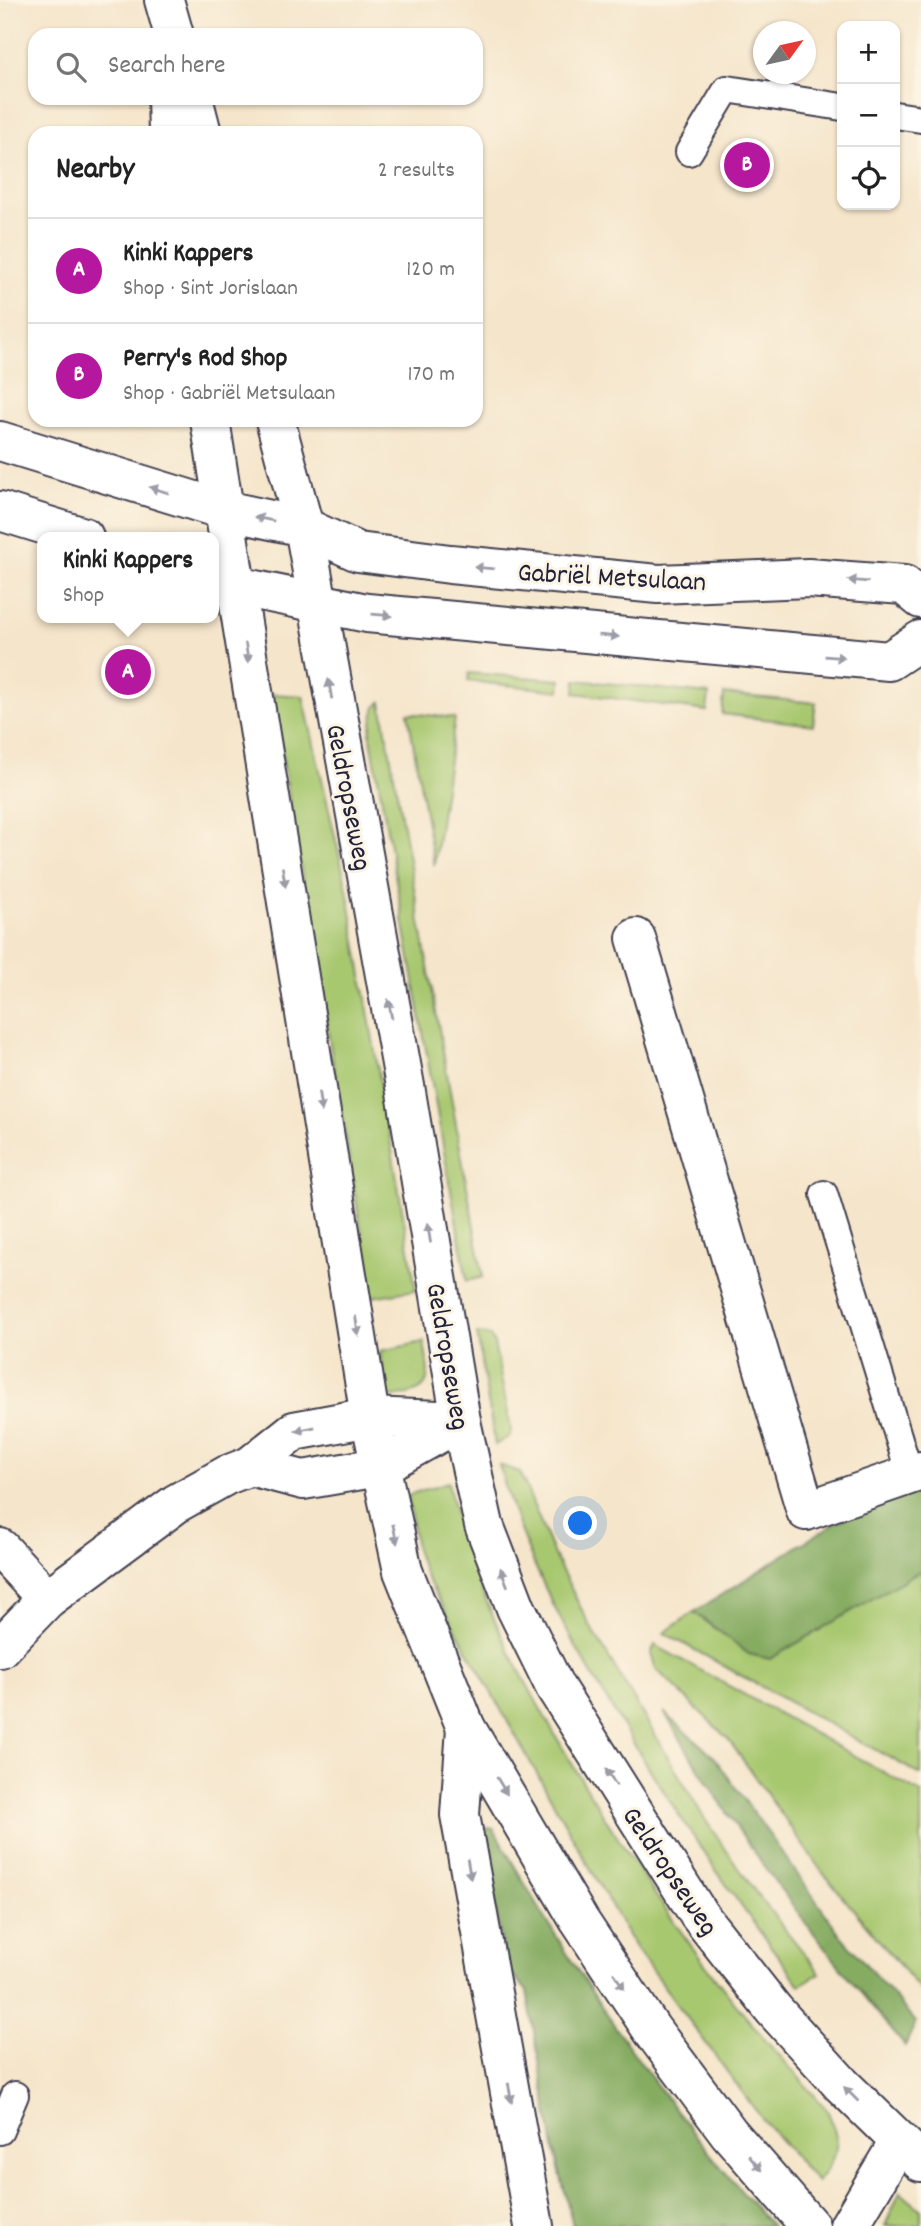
<!DOCTYPE html>
<html lang="en">
<head>
<meta charset="utf-8">
<style>
  :root { --surface:#fff; --page:#f6f6f6; --text:#222; --muted:#767676; --line:#e0e0e0; --accent:#b5179e }
  body { margin:0; font-family:Dekko,sans-serif; background:var(--page); color:var(--text) }
  .controls { position:absolute; right:21px; top:21px; display:grid; overflow:hidden; border-radius:14px; box-shadow:0 2px 5px #0004 }
  .controls button { width:63px; height:63px; display:grid; place-items:center; padding:0; border:0; border-bottom:2px solid var(--line); background:var(--surface); color:var(--text); font:35px sans-serif }
  .compass { position:absolute; left:753px; top:21px; width:63px; height:63px; border-radius:50%; background:var(--surface); box-shadow:0 2px 5px #0004; rotate:57deg }
  .you { position:absolute; left:581px; top:1524px; width:24px; height:24px; margin:-18px; border:5px solid #fff; border-radius:50%; background:#1a73e8; box-shadow:0 0 0 10px #1a73e833 }
  .badge { display:grid; place-items:center; width:46px; height:46px; border-radius:50%; background:var(--accent); color:#fff; font-size:23px; font-weight:700 }
  .pin { position:absolute; translate:-50% -50%; border:4px solid #fff; box-shadow:0 2px 7px #0006 }
  .popup { position:absolute; left:37px; top:532px; width:182px; height:91px; box-sizing:border-box; display:grid; place-content:center; border-radius:14px; background:var(--surface); filter:drop-shadow(0 2px 5px #0005); font-size:23px; white-space:nowrap; color:var(--muted) }
  .popup b { font-size:26px; color:var(--text) }
  .popup::after { content:''; position:absolute; left:50%; top:100%; margin-left:-14px; border:14px solid transparent; border-top-color:var(--surface) }
  .list { margin:0; padding:0; list-style:none }
  h2 { display:flex; justify-content:space-between; align-items:center; height:91px; margin:0; padding:0 28px; font-size:30px }
  h2 small { font-size:23px; font-weight:400; color:var(--muted) }
  .list li { display:grid; grid-template-columns:46px 1fr auto; gap:21px; align-items:center; box-sizing:border-box; height:105px; padding:0 28px; border-top:2px solid var(--line) }
  .list b { display:block; font-size:26px; white-space:nowrap }
  .list p { margin:0; font-size:23px; white-space:nowrap; color:var(--muted) }
  .list em { font-size:23px; font-style:normal; color:var(--muted) }
  .icon { flex:none; width:38px; height:38px; fill:none; stroke:currentColor; stroke-width:2; stroke-linecap:round; stroke-linejoin:round }
  .map { position:relative; flex:none; width:921px; height:2226px; overflow:hidden }
  .search { position:absolute; background:var(--surface); box-shadow:0 2px 5px #0004; left:28px; top:28px; width:455px; height:77px; display:flex; align-items:center; gap:18px; box-sizing:border-box; padding:0 24px; border-radius:21px; color:var(--muted); font-size:26px }
  .panel { position:absolute; background:var(--surface); box-shadow:0 2px 5px #0004; left:28px; top:126px; width:455px; height:301px; border-radius:21px }
  .map>svg:first-child { display:block }
</style>
</head>
<body>
<div class="map">
<svg width="921" height="2226" viewBox="0 0 921 2226">
  <rect width="100%" height="100%" fill="#fcf5e5"/>
  <filter id="ink" filterUnits="userSpaceOnUse"><feTurbulence type="fractalNoise" baseFrequency=".0143" numOctaves="2"/><feDisplacementMap in="SourceGraphic" scale="14" xChannelSelector="R" yChannelSelector="G"/><feConvolveMatrix kernelMatrix="1 2 1 2 8 2 1 2 1" color-interpolation-filters="sRGB"/></filter>
  <filter id="wash" filterUnits="userSpaceOnUse"><feTurbulence type="fractalNoise" baseFrequency=".00686" numOctaves="4" result="noise"/><feDisplacementMap in="SourceGraphic" scale="28" xChannelSelector="R" yChannelSelector="G"/><feGaussianBlur stdDeviation="1.57" result="paint"/><feColorMatrix in="noise" values="0 0 0 0 0 0 0 0 0 0 0 0 0 0 0 0 0 1.4 0 .05"/><feComposite in="paint" operator="in"/></filter>
  <g filter="url(#wash)">
    <rect width="100%" height="100%" fill="#f5e5ca"/>
    <!-- green -->
    <path fill="#a8c870" stroke="#657556" stroke-width="2" d="M469,673L561,680L560,691L468,681Z
      M576,680L709,694L707,711L575,693Z
      M272,694L303,696L347,889L416,1290L372,1297Z
      M724,694L816,703L813,725L722,714Z
      M381,702L483,1277L467,1281L370,733L375,708Z
      M408,713L455,718L434,865Z
      M477,1334L490,1336L494,1343L511,1428L510,1436L495,1445Z
      M424,1342C431,1386 433,1391 387,1398L380,1351Z
      M499,1465L520,1472L554,1555L588,1622L706,1821L757,1894L820,1973L800,1985C738,1905 682,1823 629,1736C576,1651 525,1564 499,1465Z
      M448,1482C469,1581 514,1665 565,1752C617,1840 673,1926 737,2006C766,2041 797,2075 827,2110C842,2142 839,2155 817,2182L763,2120L634,1946L424,1573L416,1549L408,1495Z
      M921,1570V1775L664,1633L694,1612L749,1654L770,1659Z
      M655,1645L921,1793V1991L822,1872L728,1739L656,1669L651,1654Z
      M900,2192L921,2210V2226H885Z"/>
    <!-- forest -->
    <path fill="#86ac62" stroke="#54674e" stroke-width="2" d="M921,1490V1570L770,1659L749,1654L694,1612L838,1521Z
      M664,1712L714,1757L842,1937L916,2022L905,2046C813,1937 736,1835 664,1712Z
      M486,1828L494,1829C572,1972 663,2105 772,2226H573L554,2148L527,1991L506,1967L482,1834Z"/>
  </g>
  <g filter="url(#ink)">
    <g fill="none" stroke-linecap="round" stroke-linejoin="round">
      <defs>
        <path id="service" d="M895,115L921,119
          M689,152L727,89L842,107
          M824,1194L910,1475
          M0,2131L15,2095"/>
        <path id="minor" d="M636,938L806,1511L921,1471
          M0,1548L47,1599
          M466,1728L460,1815L534,2226
          M849,2226L899,2142"/>
        <path id="tertiary" d="M164,0L174,35
          M167,98L168,133
          M193,98L202,133
          M210,420L236,586L367,613L889,661L921,640
          M275,420L304,527L358,552L450,564L658,584L808,578L904,585L921,599
          M250,1466L303,1480L379,1467L461,1421
          M0,1648L47,1599L177,1503L227,1475L250,1466L294,1431L370,1417L461,1421"/>
        <path id="secondary" d="M0,441L224,510L304,527L405,1086L461,1421L484,1525L516,1608L555,1687L699,1915L774,2010L842,2085L921,2162
          M0,511L84,537
          M214,579L236,586L370,1417L403,1571L466,1728L579,1920L652,2030L729,2133L810,2226"/>
      </defs>
      <!-- service casing -->
      <use href="#service" stroke="#423f50" stroke-width="30"/>
      <!-- minor casing -->
      <use href="#minor" stroke="#423f50" stroke-width="42"/>
      <!-- tertiary casing -->
      <use href="#tertiary" stroke="#423f50" stroke-width="42"/>
      <!-- secondary casing -->
      <use href="#secondary" stroke="#423f50" stroke-width="42"/>
      <!-- service -->
      <use href="#service" stroke="#fff" stroke-width="26"/>
      <!-- minor -->
      <use href="#minor" stroke="#fff" stroke-width="38"/>
      <!-- tertiary -->
      <use href="#tertiary" stroke="#fff" stroke-width="38"/>
      <!-- secondary -->
      <use href="#secondary" stroke="#fff" stroke-width="38"/>
    </g>
    <!-- one-way arrows -->
    <defs><path id="oneway-solid" d="M-6-.8H1V-3.2L6.5 0L1 3.2V.8H-6Z" transform="scale(1.75)"/></defs>
    <g fill="#9c9ca7">
      <use href="#oneway-solid" transform="translate(159 490) rotate(-163)"/>
      <use href="#oneway-solid" transform="translate(264 519) rotate(-168)"/>
      <use href="#oneway-solid" transform="translate(484 568) rotate(-175)"/>
      <use href="#oneway-solid" transform="translate(858 581) rotate(-175)"/>
      <use href="#oneway-solid" transform="translate(382 615) rotate(5)"/>
      <use href="#oneway-solid" transform="translate(609 636) rotate(5)"/>
      <use href="#oneway-solid" transform="translate(247 653) rotate(81)"/>
      <use href="#oneway-solid" transform="translate(835 657) rotate(5)"/>
      <use href="#oneway-solid" transform="translate(330 689) rotate(-100)"/>
      <use href="#oneway-solid" transform="translate(284 877) rotate(81)"/>
      <use href="#oneway-solid" transform="translate(390 1009) rotate(-101)"/>
      <use href="#oneway-solid" transform="translate(320 1102) rotate(81)"/>
      <use href="#oneway-solid" transform="translate(429 1233) rotate(-99)"/>
      <use href="#oneway-solid" transform="translate(357 1326) rotate(81)"/>
      <use href="#oneway-solid" transform="translate(305 1429) rotate(168)"/>
      <use href="#oneway-solid" transform="translate(395 1534) rotate(77)"/>
      <use href="#oneway-solid" transform="translate(504 1577) rotate(-111)"/>
      <use href="#oneway-solid" transform="translate(611 1777) rotate(-122)"/>
      <use href="#oneway-solid" transform="translate(502 1786) rotate(59)"/>
      <use href="#oneway-solid" transform="translate(469 1869) rotate(80)"/>
      <use href="#oneway-solid" transform="translate(619 1981) rotate(57)"/>
      <use href="#oneway-solid" transform="translate(510 2093) rotate(80)"/>
      <use href="#oneway-solid" transform="translate(851 2094) rotate(-135)"/>
      <use href="#oneway-solid" transform="translate(755 2163) rotate(49)"/>
    </g>
  </g>
  <g text-anchor="middle" stroke-width="6" stroke-linejoin="round" paint-order="stroke">
    <!-- street labels -->
    <g font-size="28" fill="#22223b" stroke="#fcf5e5">
      <text transform="translate(612 575) rotate(3)" y="10">Gabriël Metsulaan</text>
      <text transform="translate(351 797) rotate(79)" y="10">Geldropseweg</text>
      <text transform="translate(450 1356) rotate(80)" y="10">Geldropseweg</text>
      <text transform="translate(672 1870) rotate(56)" y="10">Geldropseweg</text>
    </g>
  </g>
</svg>
<div class="controls">
<button>+</button>
<button>−</button>
<button><svg class="icon" aria-label="locate" viewBox="0 0 24 24"><circle cx="12" cy="12" r="6"/><path d="M12 2v4M12 18v4M2 12h4M18 12h4"/></svg></button>
</div>
<svg class="compass" viewBox="-18 -18 36 36"><path d="M0-13l5 13h-10z" fill="#e53935"/><path d="M0 13l5-13h-10z" fill="#767676"/></svg>
<div class="you"></div>
<div class="pin badge" style="left:128px;top:672px">A</div>
<div class="popup"><b>Kinki Kappers</b>Shop</div>
<div class="pin badge" style="left:747px;top:165px">B</div>
<div class="search"><svg class="icon" aria-label="search" viewBox="0 0 24 24"><circle cx="10" cy="10" r="6"/><path d="M15 15l6 6"/></svg>Search here</div>
<section class="panel">
<h2>Nearby<small>2 results</small></h2>
<ul class="list">
<li><span class="badge">A</span><div><b>Kinki Kappers</b><p>Shop · Sint Jorislaan</p></div><em>120 m</em></li>
<li><span class="badge">B</span><div><b>Perry's Rod Shop</b><p>Shop · Gabriël Metsulaan</p></div><em>170 m</em></li>
</ul>
</section>
</div>
</body>
</html>
